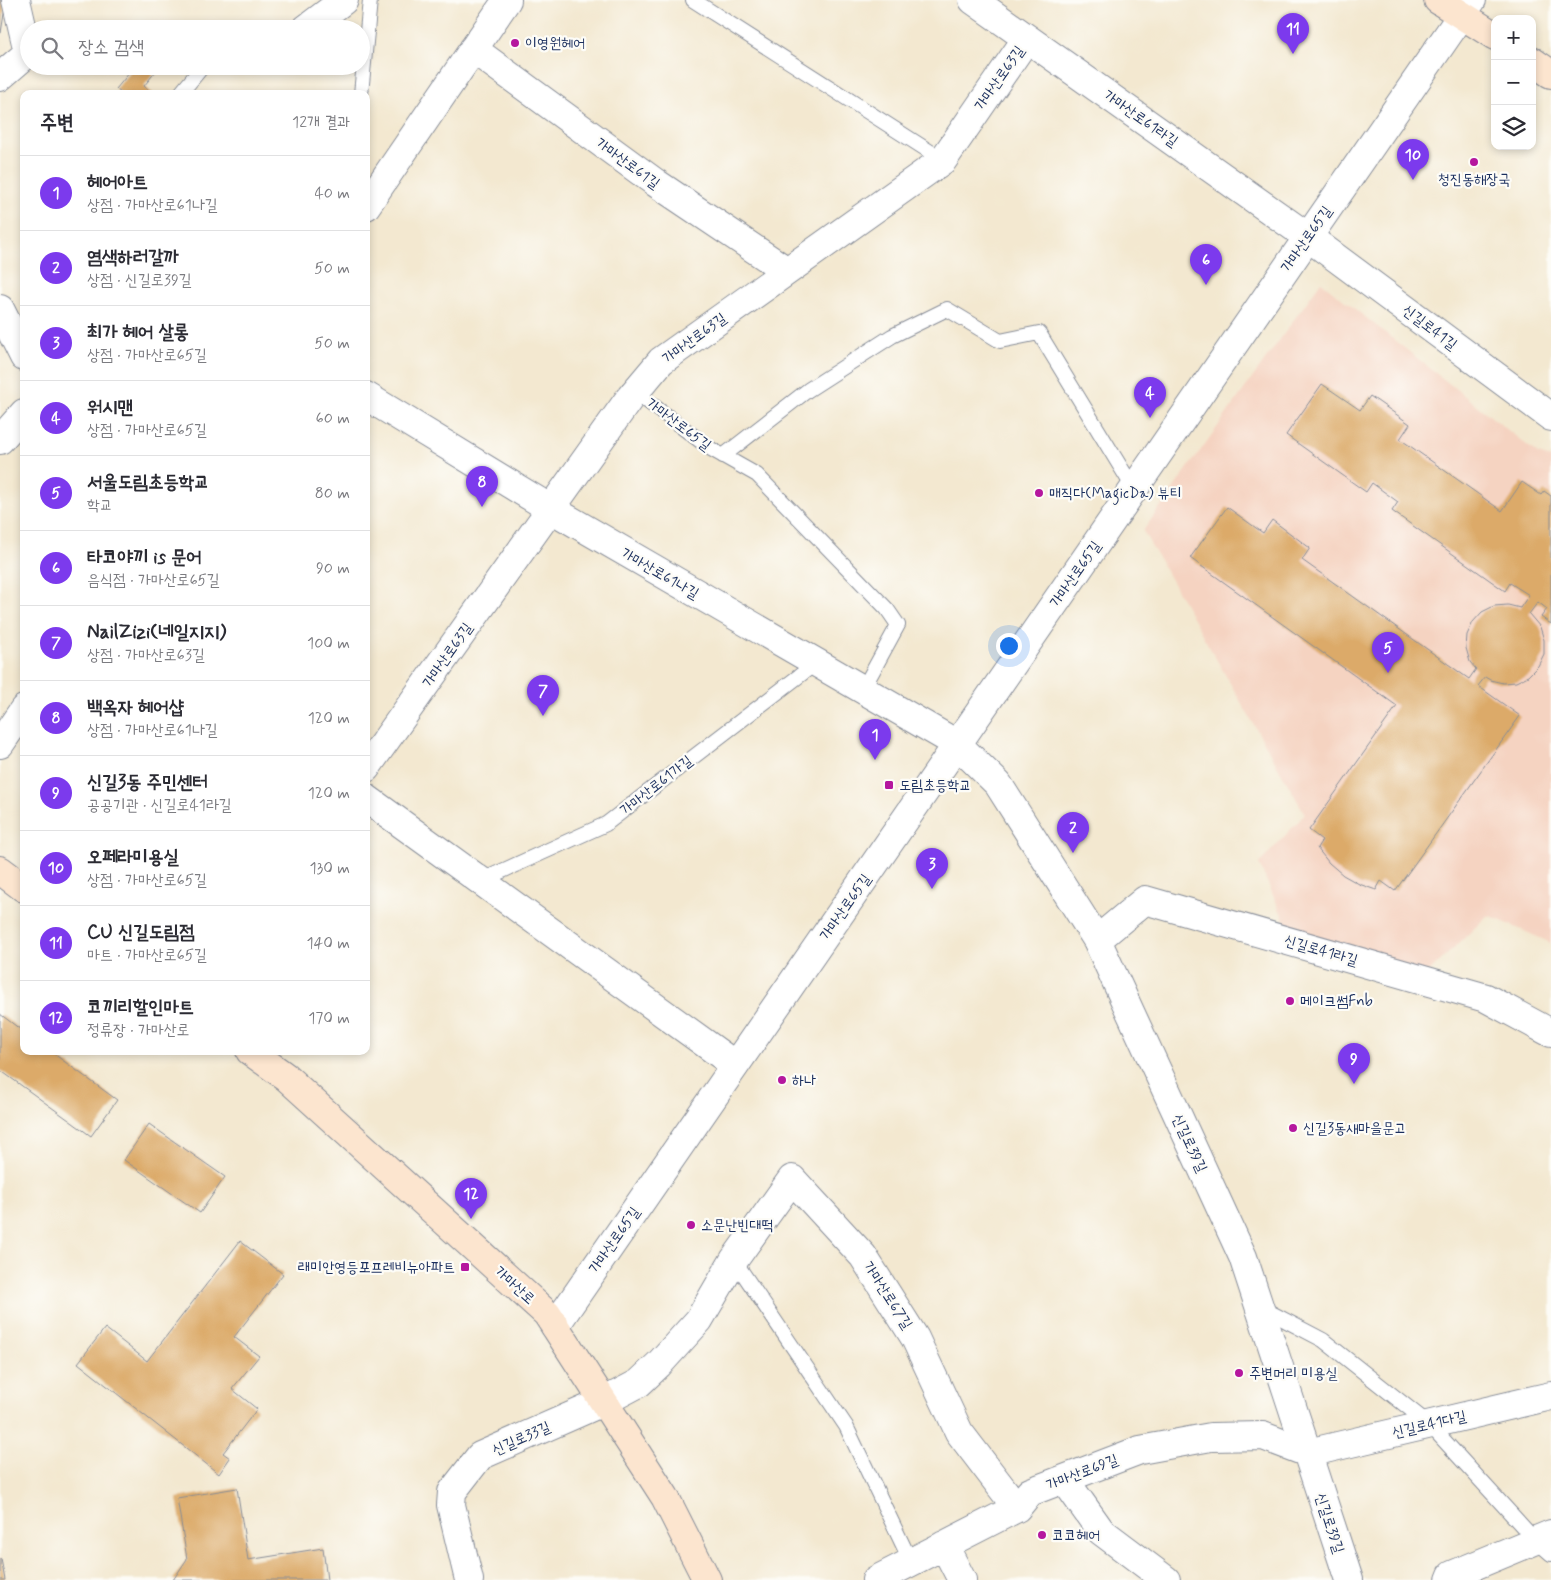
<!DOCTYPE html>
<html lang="ko">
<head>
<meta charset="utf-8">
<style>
  :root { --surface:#fff; --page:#f2f2f3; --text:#2b2b33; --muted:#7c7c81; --line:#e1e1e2; --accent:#7c3aed }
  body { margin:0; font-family:Mynerve,"Poor Story",sans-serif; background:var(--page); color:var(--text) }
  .controls { position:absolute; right:15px; top:15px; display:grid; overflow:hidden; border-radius:10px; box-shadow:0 2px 8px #0003 }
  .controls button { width:45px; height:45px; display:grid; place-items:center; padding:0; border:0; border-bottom:1px solid var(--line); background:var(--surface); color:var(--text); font:25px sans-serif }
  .you { position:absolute; left:1008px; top:645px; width:18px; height:18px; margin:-12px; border:4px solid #fff; border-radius:50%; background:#1a73e8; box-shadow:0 0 0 8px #1a73e833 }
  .badge { display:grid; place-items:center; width:32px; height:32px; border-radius:50%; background:var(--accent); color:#fff; font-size:16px; font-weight:700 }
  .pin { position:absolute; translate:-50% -41px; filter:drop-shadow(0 1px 2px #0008) }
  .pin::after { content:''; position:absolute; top:26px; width:18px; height:15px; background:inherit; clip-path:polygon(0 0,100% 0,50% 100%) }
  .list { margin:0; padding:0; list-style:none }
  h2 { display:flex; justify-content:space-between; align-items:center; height:65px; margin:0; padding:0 20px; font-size:21px }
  h2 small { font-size:16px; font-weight:400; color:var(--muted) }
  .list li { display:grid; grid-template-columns:32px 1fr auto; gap:15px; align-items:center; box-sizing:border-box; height:75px; padding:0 20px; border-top:1px solid var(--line) }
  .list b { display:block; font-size:19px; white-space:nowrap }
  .list p { margin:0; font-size:16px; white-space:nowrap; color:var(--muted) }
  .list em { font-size:16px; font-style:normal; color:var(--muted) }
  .icon { flex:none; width:28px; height:28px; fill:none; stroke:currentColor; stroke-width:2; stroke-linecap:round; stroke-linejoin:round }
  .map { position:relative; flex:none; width:1551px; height:1580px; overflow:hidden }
  .search { position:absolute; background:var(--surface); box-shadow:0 2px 8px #0003; left:20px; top:20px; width:350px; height:55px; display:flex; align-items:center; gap:12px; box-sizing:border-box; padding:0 18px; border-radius:28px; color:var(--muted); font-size:19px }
  .panel { position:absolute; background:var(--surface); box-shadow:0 2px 8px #0003; left:20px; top:90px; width:350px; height:965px; border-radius:10px }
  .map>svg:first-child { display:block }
</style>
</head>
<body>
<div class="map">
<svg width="1551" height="1580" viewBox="0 0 1551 1580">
  <rect width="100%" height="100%" fill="#fdfcf7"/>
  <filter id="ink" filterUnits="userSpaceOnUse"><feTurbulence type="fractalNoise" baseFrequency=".02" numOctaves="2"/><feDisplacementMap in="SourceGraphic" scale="10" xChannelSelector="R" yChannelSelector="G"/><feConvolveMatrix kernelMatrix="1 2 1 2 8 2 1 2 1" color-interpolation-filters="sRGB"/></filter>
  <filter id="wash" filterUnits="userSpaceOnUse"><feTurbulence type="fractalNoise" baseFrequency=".0096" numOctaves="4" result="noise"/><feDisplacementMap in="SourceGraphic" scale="20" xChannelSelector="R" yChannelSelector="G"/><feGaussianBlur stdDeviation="1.12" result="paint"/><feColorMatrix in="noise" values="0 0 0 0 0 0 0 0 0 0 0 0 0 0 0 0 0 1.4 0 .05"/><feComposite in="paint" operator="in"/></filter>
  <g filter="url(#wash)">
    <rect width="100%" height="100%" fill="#f3e8d0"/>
    <!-- built -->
    <path fill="#f5d3c1" d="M1321,282L1538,454L1551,458V943L1488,915L1426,975L1292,937L1259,864L1305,814L1143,531Z"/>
    <g id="blocks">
      <!-- building -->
      <path fill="#dcaa69" d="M0,0L6,1L1,33H0Z
        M135,66H151L156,71L144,86L153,94H122L116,89Z
        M1322,384L1360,410L1370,396L1410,424L1400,439L1502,511L1522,482L1541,495L1544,491L1551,496V624L1541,617L1547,609L1538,602L1529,614L1540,627L1544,640V654L1538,666L1528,676L1516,682L1503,683L1490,680L1485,677L1478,686L1520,716L1395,891L1381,881L1376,890L1359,884L1343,875L1329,863L1317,848L1322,840L1309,830L1397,706L1190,558L1227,507L1263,533L1272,520L1310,548L1302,560L1469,679L1476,669L1470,662L1466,648L1467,635L1473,622L1482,612L1494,606L1508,605L1520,608L1529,595L1510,583L1505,591L1392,511L1398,502L1372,483L1366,492L1286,435Z
        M0,1014L24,1032V1051H50L117,1100L91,1136L0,1070Z
        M149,1124L225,1177L200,1213L124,1160Z
        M240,1241L283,1274L234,1337L259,1356L232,1389L257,1409L223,1453L230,1458L219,1474L78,1363L105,1328L147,1361Z
        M237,1488L248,1560L323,1548L327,1580H173L187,1559L177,1498Z
        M0,1559H1L5,1580H0Z"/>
    </g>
  </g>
  <g filter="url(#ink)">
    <use href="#blocks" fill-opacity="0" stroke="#878c97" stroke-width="1"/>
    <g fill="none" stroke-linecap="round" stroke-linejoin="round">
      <defs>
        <path id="service" d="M693,0L943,160
          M180,94L203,66
          M361,94L370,0
          M635,392L711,449L757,475L887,609L898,625L863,689
          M723,456L808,390L892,336L947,309L1000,341L1039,333L1134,489
          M480,881L606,824L816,663
          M734,1260L846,1426L911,1562
          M1260,1307L1323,1340L1429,1424L1535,1540L1551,1554"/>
        <path id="minor" d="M16,0L28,52
          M973,0L1308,237L1551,417
          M306,29L344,0
          M473,49L656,183L787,271
          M0,77L29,52
          M366,206L507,0
          M0,309L24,357
          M366,396L551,509L957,744L998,784L1097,940L1243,1257L1349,1580
          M0,440L24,413
          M0,744L24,709
          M366,768L629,399L661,361L943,160L1027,38
          M366,798L735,1065
          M1097,940L1145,900L1486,998L1551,1033
          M1064,1479L1101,1531L1166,1580
          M944,1545L962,1580
          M469,1580L451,1505L452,1492L480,1456L603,1402L639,1383L659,1364L699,1320L734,1260L792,1179L863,1256L915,1338L959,1432L1017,1508
          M876,1580L1017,1508L1030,1492L1140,1450L1211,1437L1263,1436L1308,1453L1551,1396
          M1450,1580L1452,1575L1551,1534"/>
        <path id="tertiary" d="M555,1326L1472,0"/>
        <path id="secondary" d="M1438,0L1495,36
          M1532,61L1551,74
          M0,870L24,888
          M250,1051L286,1077L547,1314L665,1497L707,1580"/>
      </defs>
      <!-- service casing -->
      <use href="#service" stroke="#878c97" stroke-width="16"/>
      <!-- minor casing -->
      <use href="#minor" stroke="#878c97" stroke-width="30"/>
      <!-- tertiary casing -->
      <use href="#tertiary" stroke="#878c97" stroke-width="30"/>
      <!-- secondary casing -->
      <use href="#secondary" stroke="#878c97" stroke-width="30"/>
      <!-- service -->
      <use href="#service" stroke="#fff" stroke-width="14"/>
      <!-- minor -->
      <use href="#minor" stroke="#fff" stroke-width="28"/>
      <!-- tertiary -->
      <use href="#tertiary" stroke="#fff" stroke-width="28"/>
      <!-- secondary -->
      <use href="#secondary" stroke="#fce5cf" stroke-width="28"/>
    </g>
  </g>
  <!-- markers -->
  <g fill="#b5179e" stroke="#fdfcf7" stroke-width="2">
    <circle cx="515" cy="43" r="5"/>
    <circle cx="1474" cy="162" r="5"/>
    <circle cx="1039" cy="493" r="5"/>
    <rect x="884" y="780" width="10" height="10" rx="2.5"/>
    <circle cx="1290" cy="1001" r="5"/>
    <circle cx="782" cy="1080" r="5"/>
    <circle cx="1293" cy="1128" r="5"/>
    <circle cx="691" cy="1225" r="5"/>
    <rect x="460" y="1262" width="10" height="10" rx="2.5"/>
    <circle cx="1239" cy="1373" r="5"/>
    <circle cx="1042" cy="1535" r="5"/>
  </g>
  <g text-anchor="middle" stroke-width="4.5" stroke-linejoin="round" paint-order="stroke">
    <!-- poi labels -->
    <g font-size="15" fill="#1b2f5e" stroke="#fdfcf7" text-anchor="start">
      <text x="525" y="48">이영원헤어</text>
      <text x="1474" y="184" text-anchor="middle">청진동해장국</text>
      <text x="1049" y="498">매직다(MagicDa) 뷰티</text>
      <text x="899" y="790">도림초등학교</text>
      <text x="1300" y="1006">메이크썸Fnb</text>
      <text x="792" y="1085">하나</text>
      <text x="1303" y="1133">신길3동새마을문고</text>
      <text x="701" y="1230">소문난빈대떡</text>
      <text x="455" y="1272" text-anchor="end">래미안영등포프레비뉴아파트</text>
      <text x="1249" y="1378">주변머리 미용실</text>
      <text x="1052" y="1540">코코헤어</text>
    </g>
    <!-- street labels -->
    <g font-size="15" fill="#1b2f5e" stroke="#fdfcf7">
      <text transform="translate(999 78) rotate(-55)" y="5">가마산로63길</text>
      <text transform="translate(1141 118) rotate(35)" y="5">가마산로61라길</text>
      <text transform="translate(628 163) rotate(36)" y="5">가마산로61길</text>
      <text transform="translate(1306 239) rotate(-55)" y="5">가마산로65길</text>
      <text transform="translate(1430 327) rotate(37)" y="5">신길로41길</text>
      <text transform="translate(694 338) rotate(-36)" y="5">가마산로63길</text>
      <text transform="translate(679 424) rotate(37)" y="5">가마산로65길</text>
      <text transform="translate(660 573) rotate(30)" y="5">가마산로61나길</text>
      <text transform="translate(1075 574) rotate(-55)" y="5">가마산로65길</text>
      <text transform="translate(447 655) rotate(-55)" y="5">가마산로63길</text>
      <text transform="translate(656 785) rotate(-38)" y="5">가마산로61가길</text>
      <text transform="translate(845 907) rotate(-55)" y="5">가마산로65길</text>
      <text transform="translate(1321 950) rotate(16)" y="5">신길로41라길</text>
      <text transform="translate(1190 1143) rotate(65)" y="5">신길로39길</text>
      <text transform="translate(614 1240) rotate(-55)" y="5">가마산로65길</text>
      <text transform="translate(515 1285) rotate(42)" y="5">가마산로</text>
      <text transform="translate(888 1295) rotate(57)" y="5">가마산로67길</text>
      <text transform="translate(1429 1424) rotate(-13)" y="5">신길로41다길</text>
      <text transform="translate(521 1438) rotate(-24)" y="5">신길로33길</text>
      <text transform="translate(1082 1472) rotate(-21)" y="5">가마산로69길</text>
      <text transform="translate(1330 1523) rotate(72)" y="5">신길로39길</text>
    </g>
  </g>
</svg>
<div class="controls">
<button>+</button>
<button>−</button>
<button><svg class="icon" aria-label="layers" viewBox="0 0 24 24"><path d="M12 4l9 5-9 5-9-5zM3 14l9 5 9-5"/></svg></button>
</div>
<div class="you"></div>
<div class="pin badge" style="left:875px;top:760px">1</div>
<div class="pin badge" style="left:1073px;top:853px">2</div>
<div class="pin badge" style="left:932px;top:889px">3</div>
<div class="pin badge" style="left:1150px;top:418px">4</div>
<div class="pin badge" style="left:1388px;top:673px">5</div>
<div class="pin badge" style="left:1206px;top:285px">6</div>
<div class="pin badge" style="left:543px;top:716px">7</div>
<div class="pin badge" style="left:482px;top:507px">8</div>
<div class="pin badge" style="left:1354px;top:1084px">9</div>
<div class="pin badge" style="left:1413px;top:180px">10</div>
<div class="pin badge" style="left:1293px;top:54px">11</div>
<div class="pin badge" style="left:471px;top:1219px">12</div>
<div class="search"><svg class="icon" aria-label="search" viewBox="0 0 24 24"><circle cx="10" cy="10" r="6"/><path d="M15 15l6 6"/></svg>장소 검색</div>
<section class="panel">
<h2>주변<small>12개 결과</small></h2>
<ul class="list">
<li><span class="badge">1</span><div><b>헤어아트</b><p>상점 · 가마산로61나길</p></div><em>40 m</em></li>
<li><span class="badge">2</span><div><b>염색하러갈까</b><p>상점 · 신길로39길</p></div><em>50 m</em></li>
<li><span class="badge">3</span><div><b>최가 헤어 살롱</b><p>상점 · 가마산로65길</p></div><em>50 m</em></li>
<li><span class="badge">4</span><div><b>워시맨</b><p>상점 · 가마산로65길</p></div><em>60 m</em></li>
<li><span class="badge">5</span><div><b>서울도림초등학교</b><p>학교</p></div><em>80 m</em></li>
<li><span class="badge">6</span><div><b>타코야끼 is 문어</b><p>음식점 · 가마산로65길</p></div><em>90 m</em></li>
<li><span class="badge">7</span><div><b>NailZizi(네일지지)</b><p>상점 · 가마산로63길</p></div><em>100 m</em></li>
<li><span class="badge">8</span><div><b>백옥자 헤어샵</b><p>상점 · 가마산로61나길</p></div><em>120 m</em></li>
<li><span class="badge">9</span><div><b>신길3동 주민센터</b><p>공공기관 · 신길로41라길</p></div><em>120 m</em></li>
<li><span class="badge">10</span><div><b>오페라미용실</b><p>상점 · 가마산로65길</p></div><em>130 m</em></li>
<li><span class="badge">11</span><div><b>CU 신길도림점</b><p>마트 · 가마산로65길</p></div><em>140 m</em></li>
<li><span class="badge">12</span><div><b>코끼리할인마트</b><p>정류장 · 가마산로</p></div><em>170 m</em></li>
</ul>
</section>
</div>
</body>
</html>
